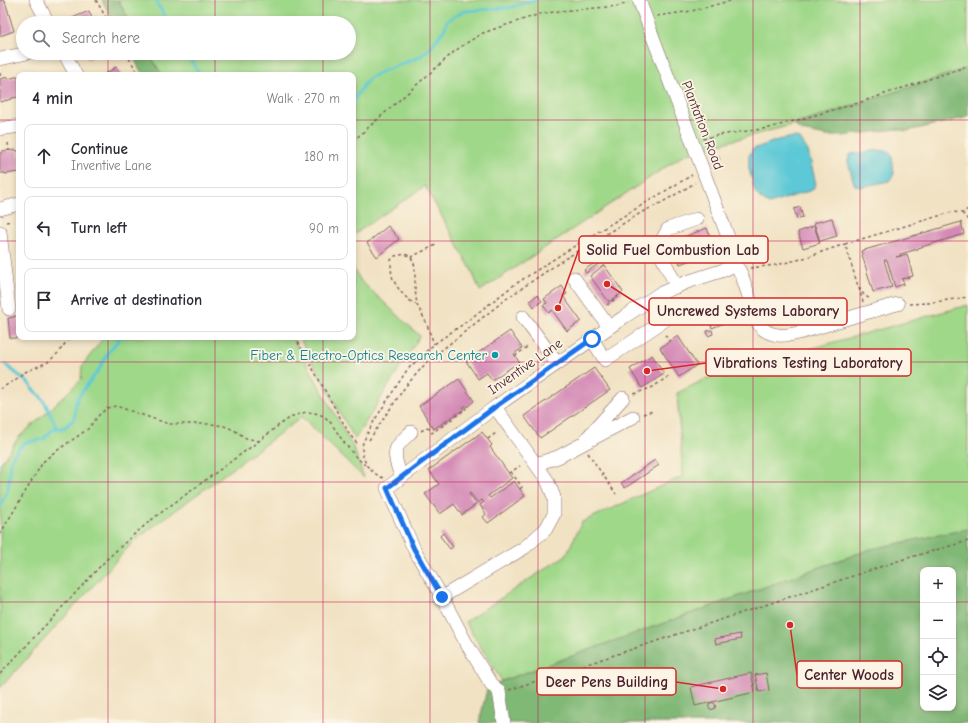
<!DOCTYPE html>
<html lang="en">
<head>
<meta charset="utf-8">
<style>
  :root { --surface:#fff; --page:#f2f2f3; --text:#2b2b33; --muted:#7c7c81; --line:#e1e1e2 }
  body { margin:0; font-family:"Comic Neue",sans-serif; background:var(--page); color:var(--text) }
  .controls { position:absolute; right:12px; bottom:12px; display:grid; overflow:hidden; border-radius:8px; box-shadow:0 2px 6px #0003 }
  .controls button { width:36px; height:36px; display:grid; place-items:center; padding:0; border:0; border-bottom:1px solid var(--line); background:var(--surface); color:var(--text); font:20px sans-serif }
  .stop { position:absolute; width:12px; height:12px; margin:-9px; border:3px solid #1a73e8; border-radius:50%; background:#fff }
  .stop.end { background:#1a73e8; border-color:#fff; box-shadow:0 1px 4px #0008 }
  .list { margin:0; padding:0; list-style:none }
  h2 { display:flex; justify-content:space-between; align-items:center; height:52px; margin:0; padding:0 16px; font-size:17px }
  h2 small { font-size:13px; font-weight:400; color:var(--muted) }
  .list li { display:grid; grid-template-columns:26px 1fr auto; gap:12px; align-items:center; box-sizing:border-box; height:64px; margin:0 8px 8px; padding:0 8px; border:1px solid var(--line); border-radius:8px }
  .list b { display:block; font-size:15px; white-space:nowrap }
  .list p { margin:0; font-size:13px; white-space:nowrap; color:var(--muted) }
  .list em { font-size:13px; font-style:normal; color:var(--muted) }
  .icon { flex:none; width:22px; height:22px; fill:none; stroke:currentColor; stroke-width:2; stroke-linecap:round; stroke-linejoin:round }
  .map { position:relative; flex:none; width:968px; height:723px; overflow:hidden }
  .search { position:absolute; background:var(--surface); box-shadow:0 2px 6px #0003; left:16px; top:16px; width:340px; height:44px; display:flex; align-items:center; gap:10px; box-sizing:border-box; padding:0 14px; border-radius:22px; color:var(--muted); font-size:15px }
  .panel { position:absolute; background:var(--surface); box-shadow:0 2px 6px #0003; left:16px; top:72px; width:340px; height:268px; border-radius:8px }
  .map>svg:first-child { display:block }
</style>
</head>
<body>
<div class="map">
<svg width="968" height="723" viewBox="0 0 968 723">
  <rect width="100%" height="100%" fill="#fcf5e5"/>
  <filter id="ink" filterUnits="userSpaceOnUse"><feTurbulence type="fractalNoise" baseFrequency=".025" numOctaves="2"/><feDisplacementMap in="SourceGraphic" scale="8" xChannelSelector="R" yChannelSelector="G"/><feConvolveMatrix kernelMatrix="1 2 1 2 8 2 1 2 1" color-interpolation-filters="sRGB"/></filter>
  <filter id="wash" filterUnits="userSpaceOnUse"><feTurbulence type="fractalNoise" baseFrequency=".012" numOctaves="4" result="noise"/><feDisplacementMap in="SourceGraphic" scale="16" xChannelSelector="R" yChannelSelector="G"/><feGaussianBlur stdDeviation="0.9" result="paint"/><feColorMatrix in="noise" values="0 0 0 0 0 0 0 0 0 0 0 0 0 0 0 0 0 1.4 0 .05"/><feComposite in="paint" operator="in"/></filter>
  <g filter="url(#wash)">
    <rect width="100%" height="100%" fill="#f1e2c3"/>
    <!-- green -->
    <path fill="#a0d88a" stroke="#757c5a" d="M118,0H968V68L814,119L704,148L685,154L480,291L471,269L425,186L353,235V75H162L149,53H349V23H131Z
      M353,268L361,281L420,336L355,439L341,415L299,337H353Z
      M968,305V529L871,549L502,681L465,622L566,555L582,522L683,476L677,393L712,376Z
      M104,337H292L354,449L364,478L302,417L134,541L0,688V464L19,437L44,415L81,380L82,366Z"/>
    <!-- forest -->
    <path fill="#80b876" stroke="#656c50" fill-rule="evenodd" d="M102,0H118L131,23H114Z
      M131,53H149L162,75H143Z
      M968,68V117L907,131L896,129L842,136H826L802,131L794,125Z
      M968,529V723H479L487,689L502,681L871,549ZM923,570H953V708H923Z"/>
    <!-- water -->
    <path fill="#5dc9d6" stroke="#547480" d="M794,137L800,139L808,151L816,184L812,190L769,204L761,199L755,192L749,168V156L753,149L778,140Z
      M879,150L888,151L892,156L894,174L889,181L861,187L856,186L854,183L848,162L849,156L851,154Z"/>
    <g fill="none" stroke-linecap="round" stroke-linejoin="round">
      <!-- stream -->
      <path stroke="#5dc9d6" stroke-width="3" d="M155,0L169,23
        M186,53L200,75
        M353,103V101L365,83L371,77L383,71L420,57L429,49L444,30L447,21L453,17L464,11L508,8L535,0
        M6,365L31,385C32,391 37,392 41,397C47,405 53,419 57,429
        M0,507L8,489L10,474V463L14,454L24,443L44,439L52,430L65,427L73,420L75,413V407L78,397L98,371L108,353L121,337"/>
    </g>
    <g id="blocks">
      <!-- building -->
      <path fill="#d489b6" d="M0,0L5,1L14,31L0,36Z
        M89,11L93,21L94,20L95,23H72L70,19Z
        M85,53H102L88,59Z
        M116,67L122,75H104Z
        M19,76V97L12,98V99L0,102V79L8,77V79Z
        M16,150L17,151H19V172L5,174V173H0V153H2V151Z
        M718,156L720,159L715,162L713,158Z
        M800,207L803,217L797,219L794,209Z
        M832,218L837,236L820,241L814,223Z
        M961,222L964,234L918,248V249L900,254L901,256L896,257L907,254L913,276L902,279L904,284L895,287L887,260H884L892,287L873,292L861,251Z
        M388,226L399,239L377,257L367,243Z
        M814,226L820,243L803,248L798,232Z
        M707,228L715,251L680,264L671,242Z
        M598,261L599,263L586,273L584,270Z
        M604,265L623,292L609,302L590,276Z
        M562,286L567,294L563,296L581,321L567,331L552,310L549,313L543,305L547,303L544,299Z
        M537,295L542,301L534,307L530,301Z
        M718,306L724,323L712,328L706,310Z
        M14,316H19V337H22V338H10L8,318L14,317Z
        M712,330L713,334L708,336L707,331Z
        M510,331L522,348L514,354L519,362L492,380L487,373L478,379L466,361Z
        M678,336L697,365L679,377L660,348Z
        M652,355L664,374L642,388L630,369Z
        M594,368L610,390L540,438L524,416Z
        M459,379L474,401L467,407L466,405L463,407L464,409L434,429L419,406Z
        M482,432L492,445L490,447L512,478L488,496L490,498L514,481L525,496L488,523L483,517L486,514L480,505L484,502L482,500L478,503L470,493L469,494L476,504L462,515L454,504L440,514L425,494L439,484L429,470Z
        M655,460L659,465L625,488L621,483Z
        M443,533L453,547L450,549L440,536Z
        M740,634L741,639L716,644L715,639Z
        M751,673L755,692L695,706L691,687Z
        M766,673L769,690L759,692L755,675Z
        M708.5 706a3.5 3.5 0 1 1 7 0a3.5 3.5 0 1 1-7 0Z"/>
    </g>
  </g>
  <g filter="url(#ink)">
    <use href="#blocks" fill-opacity="0" stroke="#846360" stroke-width="1"/>
    <g fill="none" stroke-linecap="round" stroke-linejoin="round">
      <defs>
        <path id="minor" d="M36,0L48,23
          M639,0L731,245L734,255L733,263
          M64,53L76,75
          M0,59L27,53
          M0,129L19,126
          M0,209L19,204
          M0,232L9,309
          M733,263L739,270L742,276L758,323C762,330 770,334 778,335C793,337 815,328 829,324C852,317 874,310 898,304
          M574,278L609,327
          M677,287L662,257V240L668,229L697,219
          M523,317L557,363
          M592,339L605,360L665,320
          M587,438L623,398
          M536,464L558,457L633,417
          M402,477C398,470 392,453 398,446C401,441 407,436 411,432
          M442,597L524,548L546,529L554,514V497L547,480L495,407
          M504,723L499,691L491,684L465,641L442,597L414,549L387,488L495,407L624,317L659,294L687,282L724,270L730,267L733,263"/>
      </defs>
      <!-- minor casing -->
      <use href="#minor" stroke="#846360" stroke-width="14"/>
      <!-- path -->
      <path stroke="#846360" stroke-width="1.5" stroke-dasharray="3 3" stroke-linecap="butt" d="M96,0L109,23
        M657,16L692,11L733,0
        M126,53L139,75
        M0,73L1,79
        M703,139L719,135L769,128L858,103L968,66
        M353,141L455,51L468,42L483,33L500,27L540,14L560,11L618,6L628,3
        M8,143L9,150
        M962,213L966,217L968,221
        M6,222L11,221
        M845,244L952,212L962,213L968,209
        M411,257L438,244
        M750,268L776,265L801,259L845,244L858,286L864,295L870,299
        M859,288L863,302
        M909,304L928,303L968,297
        M417,305C407,300 398,290 393,279C391,273 391,267 391,260L395,256L405,254L411,257L415,266V289L417,305L426,322L434,344
        M607,305L618,297L617,296
        M665,335L670,342
        M295,337L350,435L357,443
        M515,356L527,347
        M0,389L15,380L23,373L48,362L58,353L70,337
        M634,394L653,387L669,376
        M643,414L653,411
        M428,427L432,433L466,409L465,407L466,406
        M421,431L428,427
        M488,439L496,433
        M369,440L405,387L428,361L506,299L563,260L644,211L661,203L695,183
        M588,453L616,494
        M511,472L522,487L520,489
        M509,473L520,466
        M383,478L374,473L367,466L363,457L362,448L363,442L374,421L407,370L434,344L462,325L514,285L565,252L622,217L692,175
        M0,534L43,462L52,454L88,429L99,415L107,408L116,406L169,424H211L224,426L234,430L246,438L259,441
        M0,674L106,560L131,537L155,517L259,441L279,425L293,416L306,412L315,413L324,416L331,423L343,441L355,456L365,465
        M509,690L904,559L968,541"/>
      <!-- minor -->
      <use href="#minor" stroke="#fff" stroke-width="13"/>
    </g>
  </g>
  <g fill="none" stroke-linecap="round" stroke-linejoin="round" filter="url(#ink)">
    <!-- route -->
    <path stroke="#1a73e8" stroke-width="5" d="M442,597L414,549L387,488L495,407L592,339"/>
  </g>
  <!-- grid -->
  <path fill="none" stroke="#c2185b" stroke-width="1" stroke-opacity="0.55" d="M108,0V23M215,0V23M323,0V23M430,0V723M538,0V723M645,0V723M753,0V723M860,0V723M108,53V75M215,53V75M323,53V75M0,120H19M353,120H968M0,241H19M353,241H968M108,337V723M215,337V723M323,337V723M0,362H968M0,482H968M0,602H923M953,602H968"/>
  <!-- markers -->
  <circle fill="#0f9aa8" stroke="#fcf5e5" stroke-width="1.5" cx="495" cy="355" r="4"/>
  <g text-anchor="middle" stroke-width="3.5" stroke-linejoin="round" paint-order="stroke">
    <!-- street labels -->
    <g font-size="14" fill="#4a1f2b" stroke="#fcf5e5">
      <text transform="translate(703 125) rotate(69)" y="5">Plantation Road</text>
      <text transform="translate(525 366) rotate(-35)" y="5">Inventive Lane</text>
    </g>
    <!-- culture labels -->
    <g font-size="14" fill="#0d838f" stroke="#fcf5e5" text-anchor="end">
      <text x="487" y="360">Fiber &amp; Electro-Optics Research Center</text>
    </g>
  </g>
  <!-- callouts -->
  <path fill="none" stroke="#d62828" stroke-width="1.5" d="M558 308L579 249M607 284L649 311M647 371L706 363M790 625L797 675M723 689L676 682"/>
  <g fill="#d62828" stroke="#fcf5e5" stroke-width="1.5">
    <circle cx="558" cy="308" r="4"/>
    <circle cx="607" cy="284" r="4"/>
    <circle cx="647" cy="371" r="4"/>
    <circle cx="790" cy="625" r="4"/>
    <circle cx="723" cy="689" r="4"/>
  </g>
  <g fill="#fcf5e5" stroke="#d62828" stroke-width="1.5">
    <rect x="579" y="236" width="189" height="27" rx="4"/>
    <rect x="649" y="298" width="198" height="27" rx="4"/>
    <rect x="706" y="349" width="205" height="27" rx="4"/>
    <rect x="797" y="661" width="105" height="27" rx="4"/>
    <rect x="537" y="668" width="139" height="27" rx="4"/>
  </g>
  <g font-size="15" text-anchor="middle" font-weight="bold" fill="#4a1f2b">
    <text x="673" y="255">Solid Fuel Combustion Lab</text>
    <text x="748" y="316">Uncrewed Systems Laborary</text>
    <text x="808" y="368">Vibrations Testing Laboratory</text>
    <text x="849" y="680">Center Woods</text>
    <text x="607" y="687">Deer Pens Building</text>
  </g>
</svg>
<div class="controls">
<button>+</button>
<button>−</button>
<button><svg class="icon" aria-label="locate" viewBox="0 0 24 24"><circle cx="12" cy="12" r="6"/><path d="M12 2v4M12 18v4M2 12h4M18 12h4"/></svg></button>
<button><svg class="icon" aria-label="layers" viewBox="0 0 24 24"><path d="M12 4l9 5-9 5-9-5zM3 14l9 5 9-5"/></svg></button>
</div>
<div class="stop" style="left:592px;top:339px"></div>
<div class="stop end" style="left:442px;top:597px"></div>
<div class="search"><svg class="icon" aria-label="search" viewBox="0 0 24 24"><circle cx="10" cy="10" r="6"/><path d="M15 15l6 6"/></svg>Search here</div>
<section class="panel">
<h2>4 min<small>Walk · 270 m</small></h2>
<ul class="list">
<li><svg class="icon" aria-label="ahead" viewBox="0 0 24 24"><path d="M12 20V5M6 11l6-6 6 6"/></svg><div><b>Continue</b><p>Inventive Lane</p></div><em>180 m</em></li>
<li><svg class="icon" aria-label="left" viewBox="0 0 24 24"><path d="M17 20v-9H6M10 6l-5 5 5 5"/></svg><div><b>Turn left</b></div><em>90 m</em></li>
<li><svg class="icon" aria-label="arrive" viewBox="0 0 24 24"><path d="M6 21V4h12l-3 4 3 4H6"/></svg><div><b>Arrive at destination</b></div></li>
</ul>
</section>
</div>
</body>
</html>
